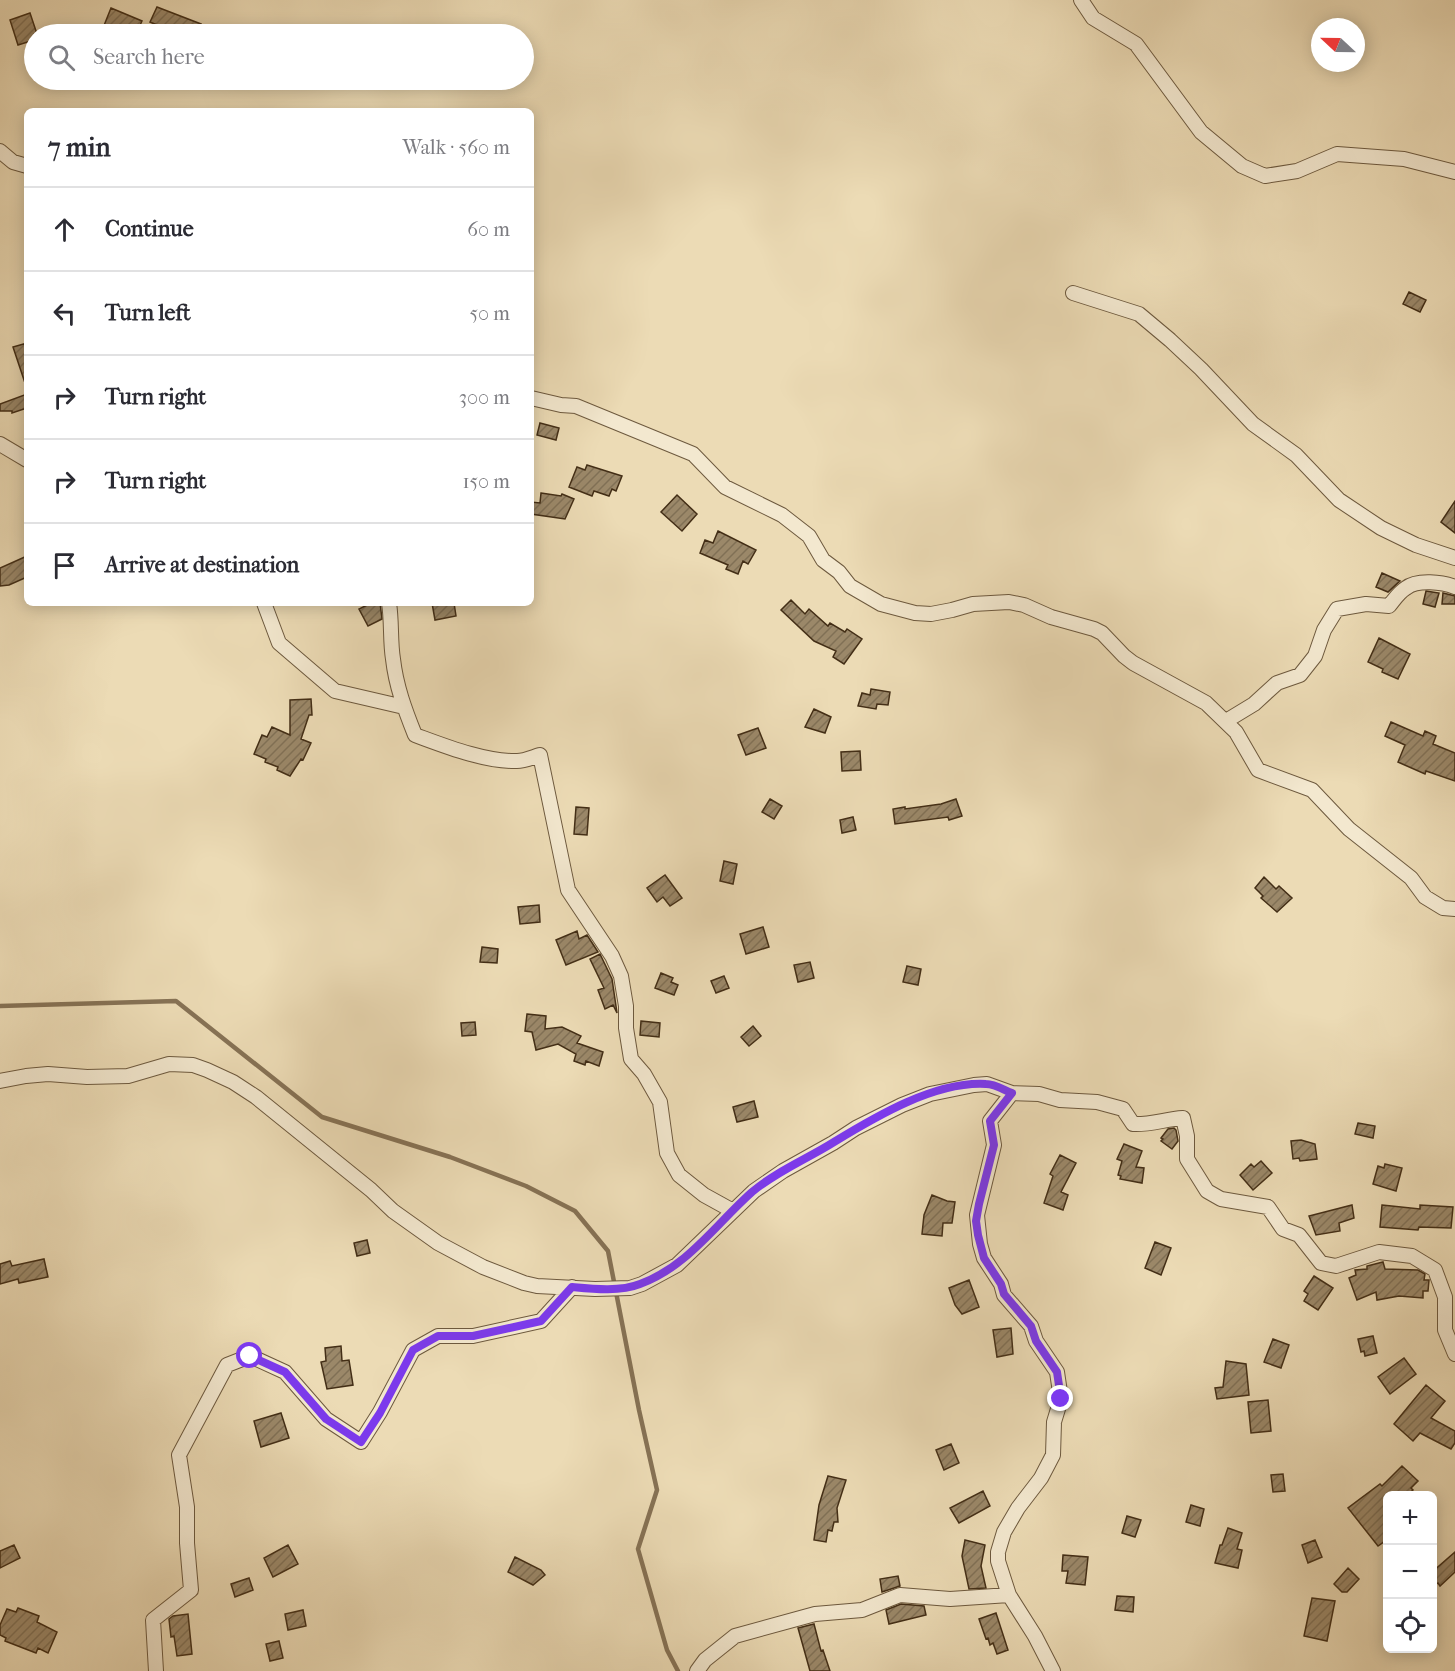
<!DOCTYPE html>
<html lang="en">
<head>
<meta charset="utf-8">
<style>
  :root { --surface:#fff; --page:#f2f2f3; --text:#2b2b33; --muted:#7c7c81; --line:#e1e1e2 }
  body { margin:0; font-family:"IM FELL French Canon",serif; background:var(--page); color:var(--text) }
  .controls { position:absolute; right:18px; bottom:18px; display:grid; overflow:hidden; border-radius:9px; box-shadow:0 3px 15px #0003 }
  .controls button { width:54px; height:54px; display:grid; place-items:center; padding:0; border:0; border-bottom:2px solid var(--line); background:var(--surface); color:var(--text); font:30px sans-serif }
  .compass { position:absolute; left:1311px; top:18px; width:54px; height:54px; border-radius:50%; background:var(--surface); box-shadow:0 3px 15px #0003; rotate:292deg }
  .stop { position:absolute; width:18px; height:18px; margin:-14px; border:4px solid #7c3aed; border-radius:50%; background:#fff }
  .stop.end { background:#7c3aed; border-color:#fff; box-shadow:0 2px 6px #0008 }
  .list { margin:0; padding:0; list-style:none }
  h2 { display:flex; justify-content:space-between; align-items:center; height:78px; margin:0; padding:0 24px; font-size:26px }
  h2 small { font-size:20px; font-weight:400; color:var(--muted) }
  .list li { display:grid; grid-template-columns:39px 1fr auto; gap:18px; align-items:center; box-sizing:border-box; height:84px; padding:0 24px; border-top:2px solid var(--line) }
  .list b { display:block; font-size:22px; white-space:nowrap }
  .list em { font-size:20px; font-style:normal; color:var(--muted) }
  .icon { flex:none; width:33px; height:33px; fill:none; stroke:currentColor; stroke-width:2; stroke-linecap:round; stroke-linejoin:round }
  .map { position:relative; flex:none; width:1455px; height:1671px; overflow:hidden }
  .search { position:absolute; background:var(--surface); box-shadow:0 3px 15px #0003; left:24px; top:24px; width:510px; height:66px; display:flex; align-items:center; gap:15px; box-sizing:border-box; padding:0 21px; border-radius:33px; color:var(--muted); font-size:22px }
  .panel { position:absolute; background:var(--surface); box-shadow:0 3px 15px #0003; left:24px; top:108px; width:510px; height:498px; border-radius:9px }
  .map>svg:first-child { display:block }
</style>
</head>
<body>
<div class="map">
<svg width="1455" height="1671" viewBox="0 0 1455 1671">
  <defs>
    <pattern id="building-hatch" width="6" height="6" patternUnits="userSpaceOnUse" patternTransform="scale(1.5)"><rect width="6" height="6" fill="#9b8869"/><path d="M-1 1l2-2M0 6l6-6M5 7l2-2" fill="none" stroke="#807055"/></pattern>
  </defs>
  <rect width="100%" height="100%" fill="#ecdbb5"/>
  <filter id="stains"><feTurbulence type="fractalNoise" baseFrequency=".00333" numOctaves="4"/><feColorMatrix values="0 0 0 0 .2 0 0 0 0 .09 0 0 0 0 .02 0 0 0 .5 -.17"/></filter>
  <radialGradient id="worn" r=".72"><stop offset=".6" stop-color="#630" stop-opacity="0"/><stop offset="1" stop-color="#630" stop-opacity=".3"/></radialGradient>
  <g fill="none" stroke-linecap="round" stroke-linejoin="round">
    <!-- stream -->
    <path stroke="#867255" stroke-width="4.5" d="M0,1006L176,1001L322,1117L450,1157L526,1186L575,1211L608,1251L639,1410L657,1490L638,1549L667,1650L678,1671"/>
  </g>
  <!-- building -->
  <path fill="url(#building-hatch)" stroke="#432e16" stroke-width="1.5" d="M157,7L201,24L196,34L172,27L171,31L150,22Z
    M111,8L142,21L136,34H120L103,28Z
    M30,13L37,34H34V40L18,45L10,20Z
    M1409,292L1426,300L1420,312L1403,304Z
    M27,343V383H25L13,347Z
    M27,394V408L12,413V411H0V404Z
    M540,423L559,428L556,440L537,435Z
    M587,465L622,476L616,491L612,489L609,496L594,491L592,496L569,487L577,467L585,470Z
    M541,493L561,496L562,494L574,499L565,519L531,514V502L540,503Z
    M677,495L697,514L682,531L661,512Z
    M1455,501V533L1441,522Z
    M718,531L756,550L748,564L743,561L738,574L726,569L728,565L700,553L705,540L713,543Z
    M27,556V577L9,585L0,586V568Z
    M1382,573L1400,581L1388,592L1376,587Z
    M1426,591L1439,593L1435,607L1423,604Z
    M1443,593L1455,596V604H1442Z
    M791,600L805,614L809,609L828,626L830,623L845,632L847,629L862,639L844,664L833,657L836,651L814,641L781,610Z
    M371,603H380L382,619L368,626L359,609Z
    M432,603H454L456,616L435,620Z
    M1379,638L1410,654L1398,679L1382,672L1383,669L1368,662Z
    M871,689L890,692L888,705L877,704L876,709L858,706L862,693L870,695Z
    M311,699L312,715H309L301,739L311,743L303,760L301,759L290,776L277,770L278,767L265,762L266,759L254,754L262,735L267,737L272,727L290,735V700Z
    M814,709L831,717L825,733L805,727Z
    M1391,722L1423,736L1425,731L1436,736L1433,744L1455,753V781L1426,771L1425,774L1398,762L1405,745L1385,736Z
    M758,728L766,748L746,755L738,735Z
    M860,751L861,770L842,771L841,752Z
    M770,799L782,806L774,819L762,812Z
    M956,799L962,816L949,820L948,817L895,824L893,809L905,807V809L941,804Z
    M576,807L589,808L587,835L574,834Z
    M853,817L856,830L842,833L840,820Z
    M724,861L737,864L733,884L720,881Z
    M665,875L682,898L670,906L663,897L657,902L647,888Z
    M1264,877L1276,889L1279,886L1292,898L1277,912L1261,898L1263,896L1255,888Z
    M539,905L540,922L520,924L518,907Z
    M763,927L769,947L746,954L740,934Z
    M577,931L579,939L587,935L598,952L566,965L556,940Z
    M482,947L498,949L497,963L480,962Z
    M600,954L612,979L617,1013L613,1005L605,1009L598,990L604,988L590,959Z
    M810,962L814,978L798,982L794,965Z
    M907,966L921,969L918,985L903,982Z
    M661,973L673,978L671,982L678,985L674,995L655,988Z
    M724,976L729,988L716,993L711,981Z
    M527,1014L546,1016L545,1029L562,1027L581,1036L577,1043L603,1052L599,1066L586,1061L585,1065L574,1061L576,1054L558,1044L536,1050L532,1032L525,1031Z
    M641,1021L660,1023L659,1037L640,1035Z
    M475,1022L476,1035L462,1036L461,1023Z
    M753,1026L761,1036L749,1046L741,1037Z
    M754,1101L758,1117L737,1122L733,1107Z
    M1358,1123L1375,1126L1373,1138L1355,1134Z
    M1174,1128L1176,1130L1178,1141L1172,1149L1161,1141L1163,1139L1161,1138L1168,1129Z
    M1301,1140L1315,1144L1317,1159L1300,1161L1299,1158L1293,1159L1291,1141Z
    M1124,1144L1142,1151L1136,1167L1144,1168L1142,1183L1120,1179L1121,1176L1118,1175L1122,1161L1117,1159Z
    M1060,1155L1076,1163L1061,1192L1068,1195L1063,1210L1044,1203L1053,1176L1050,1174Z
    M1261,1161L1272,1173L1253,1190L1240,1175L1251,1164L1254,1167Z
    M1385,1164L1402,1168L1396,1191L1373,1184L1378,1166L1384,1168Z
    M932,1195L947,1201L955,1202L952,1223H943L942,1236L922,1234L924,1215Z
    M1352,1205L1354,1218L1339,1223L1340,1231L1316,1235L1309,1216Z
    M1382,1205L1420,1209V1205L1453,1207L1451,1228L1419,1227L1418,1230L1380,1227Z
    M367,1240L370,1253L357,1256L354,1243Z
    M1155,1242L1171,1248L1161,1275L1145,1268Z
    M44,1259L48,1277L19,1283L18,1279L0,1284V1264L10,1261L12,1266Z
    M1383,1262L1385,1269L1418,1270L1425,1274L1424,1280H1429L1428,1291H1423V1298L1399,1296L1377,1300L1376,1292L1357,1300L1349,1278L1356,1275L1355,1270L1367,1269V1266Z
    M1314,1276L1333,1288L1318,1310L1304,1301L1308,1294L1304,1291Z
    M969,1280L979,1307L962,1314L955,1305L949,1288Z
    M1011,1328L1013,1354L997,1357L993,1330Z
    M1373,1336L1377,1353L1365,1356L1364,1351L1361,1352L1358,1339Z
    M1273,1339L1289,1345L1281,1368L1264,1362Z
    M341,1346L342,1361L349,1360L353,1385L327,1389L321,1362L326,1361L325,1348Z
    M1404,1358L1416,1374L1390,1394L1378,1377Z
    M1226,1361L1246,1364L1249,1395L1217,1399L1215,1388L1223,1387Z
    M1426,1385L1445,1401L1431,1418L1455,1431V1443L1451,1449L1420,1433L1413,1441L1394,1424Z
    M1268,1400L1271,1431L1251,1433L1248,1402Z
    M281,1413L289,1438L261,1447L254,1421Z
    M951,1444L959,1463L944,1470L936,1450Z
    M1402,1466L1418,1481L1411,1488L1413,1490L1406,1496H1388V1539L1378,1546L1348,1508L1380,1484L1382,1486Z
    M1283,1474L1285,1491L1273,1492L1271,1475Z
    M828,1476L846,1480L837,1508L838,1522H834L832,1531L828,1530L826,1542L814,1540L819,1505Z
    M983,1491L990,1506L959,1523L950,1508Z
    M1191,1505L1204,1509L1200,1526L1186,1522Z
    M1127,1516L1141,1520L1135,1537L1122,1533Z
    M1228,1528L1242,1533L1237,1549L1242,1550L1238,1568L1215,1563L1220,1545H1222Z
    M965,1540L985,1545L981,1566L986,1588L969,1589L962,1556Z
    M1315,1540L1322,1557L1308,1563L1302,1545Z
    M14,1545L20,1558L0,1568V1551Z
    M288,1545L298,1564L273,1577L264,1558Z
    M1455,1552V1572L1440,1586L1438,1583L1432,1587V1572Z
    M1063,1555L1088,1557L1085,1585L1066,1583L1068,1571H1062Z
    M515,1557L541,1570L545,1575L533,1585L508,1572Z
    M1348,1568L1359,1579L1347,1592H1342L1334,1584Z
    M898,1576L900,1586L882,1592L880,1579Z
    M249,1578L253,1590L235,1597L231,1584Z
    M1117,1596L1134,1597L1133,1612L1115,1610Z
    M1312,1598L1335,1601L1327,1641L1304,1636Z
    M901,1604L924,1606L926,1615L889,1624L886,1610Z
    M18,1608L39,1616L37,1622L57,1632L48,1653L38,1648L36,1653L5,1641L6,1638L0,1635V1625L7,1609L16,1612Z
    M303,1610L306,1626L288,1630L285,1614Z
    M996,1613L1008,1650L997,1654L993,1643L990,1645L988,1638L986,1639L979,1619Z
    M188,1614L192,1654L177,1656L174,1636L171,1637L169,1619L173,1616Z
    M814,1624L821,1651L823,1650L830,1671H810L798,1628Z
    M279,1641L283,1658L270,1661L266,1644Z"/>
  <g fill="none" stroke-linecap="round" stroke-linejoin="round">
    <defs>
      <path id="minor" d="M1081,0L1093,18L1136,44L1201,132L1242,166L1265,176L1297,171L1337,154L1404,159L1455,172
        M0,151L13,162L27,166
        M1073,293L1139,314L1170,340L1201,369L1253,424L1296,455L1339,500L1381,528L1416,545L1455,558
        M531,398L561,405L576,406L693,454L725,487L782,515L809,536L823,560L839,572L850,586L881,604L915,613L931,614L952,610L973,604L1009,602L1024,605L1051,617L1094,629L1102,633L1124,656L1133,663L1206,703L1236,732L1258,770L1312,790L1349,829L1411,878L1425,897L1443,908L1455,909
        M0,444L27,460
        M264,603L279,643L335,691L404,707
        M389,603C392,622 390,641 393,659C396,686 405,710 415,735C445,746 485,762 517,761C524,761 533,757 540,755L568,890L612,956L621,976L626,1006V1028L631,1059L644,1074L660,1102L667,1153L679,1175L704,1195L733,1211
        M1226,721L1254,704L1277,683L1300,675L1315,656L1324,630L1337,609L1366,604L1389,606C1394,600 1399,592 1406,588C1417,579 1443,582 1455,587
        M0,1081L26,1076L48,1074L87,1077L128,1076L169,1064L193,1065L207,1070L233,1082L256,1097L371,1190L393,1211L438,1243L483,1267L524,1283L537,1286L595,1289L630,1288L642,1284L677,1265L754,1191L783,1171L833,1143L856,1128L902,1105L930,1094L974,1085L987,1084L1012,1093L990,1121L994,1145L977,1215L980,1244L984,1258L1001,1284L1004,1295L1031,1326L1036,1341L1057,1372L1061,1399L1054,1422L1053,1455L1041,1478L1018,1508L1004,1532L998,1552V1561L1009,1595L1035,1636L1053,1671
        M1012,1093L1039,1094L1060,1100L1097,1102L1123,1109L1133,1124C1150,1125 1166,1119 1183,1118L1187,1136V1159L1207,1191L1221,1199L1268,1207L1283,1229L1299,1235L1321,1263L1336,1266L1379,1252L1412,1256L1435,1270L1445,1297V1330L1455,1354
        M156,1671L153,1620L191,1590L187,1543V1507L179,1455L227,1365L250,1356L285,1372L326,1419L361,1442L380,1412L413,1350L438,1336H473L541,1321L572,1287
        M697,1671L705,1660L735,1636L815,1614L862,1610L900,1595L950,1599L1009,1595"/>
    </defs>
    <!-- minor casing -->
    <use href="#minor" stroke="#6d593e" stroke-width="16"/>
    <!-- minor -->
    <use href="#minor" stroke="#f3e8cf" stroke-width="14"/>
  </g>
  <g fill="none" stroke-linecap="round" stroke-linejoin="round">
    <!-- route -->
    <path stroke="#7c3aed" stroke-width="8" d="M250,1356L285,1372L326,1419L361,1442L380,1413L413,1350L438,1336H473L541,1321L572,1287C593,1289 620,1292 640,1284C687,1267 716,1224 752,1192C777,1171 807,1159 834,1142C875,1117 935,1081 986,1084C995,1084 1004,1090 1012,1093L990,1121L994,1145L979,1204L976,1221L978,1235L984,1258L1001,1284L1004,1294L1031,1326L1036,1341L1057,1372L1061,1399"/>
  </g>
  <rect width="100%" height="100%" filter="url(#stains)"/>
  <rect width="100%" height="100%" fill="url(#worn)"/>
</svg>
<div class="controls">
<button>+</button>
<button>−</button>
<button><svg class="icon" aria-label="locate" viewBox="0 0 24 24"><circle cx="12" cy="12" r="6"/><path d="M12 2v4M12 18v4M2 12h4M18 12h4"/></svg></button>
</div>
<svg class="compass" viewBox="-18 -18 36 36"><path d="M0-13l5 13h-10z" fill="#e53935"/><path d="M0 13l5-13h-10z" fill="#7c7c81"/></svg>
<div class="stop" style="left:250px;top:1356px"></div>
<div class="stop end" style="left:1061px;top:1399px"></div>
<div class="search"><svg class="icon" aria-label="search" viewBox="0 0 24 24"><circle cx="10" cy="10" r="6"/><path d="M15 15l6 6"/></svg>Search here</div>
<section class="panel">
<h2>7 min<small>Walk · 560 m</small></h2>
<ul class="list">
<li><svg class="icon" aria-label="ahead" viewBox="0 0 24 24"><path d="M12 20V5M6 11l6-6 6 6"/></svg><div><b>Continue</b></div><em>60 m</em></li>
<li><svg class="icon" aria-label="left" viewBox="0 0 24 24"><path d="M17 20v-9H6M10 6l-5 5 5 5"/></svg><div><b>Turn left</b></div><em>50 m</em></li>
<li><svg class="icon" aria-label="right" viewBox="0 0 24 24"><path d="M7 20v-9h11M14 6l5 5-5 5"/></svg><div><b>Turn right</b></div><em>300 m</em></li>
<li><svg class="icon" aria-label="right" viewBox="0 0 24 24"><path d="M7 20v-9h11M14 6l5 5-5 5"/></svg><div><b>Turn right</b></div><em>150 m</em></li>
<li><svg class="icon" aria-label="arrive" viewBox="0 0 24 24"><path d="M6 21V4h12l-3 4 3 4H6"/></svg><div><b>Arrive at destination</b></div></li>
</ul>
</section>
</div>
</body>
</html>
